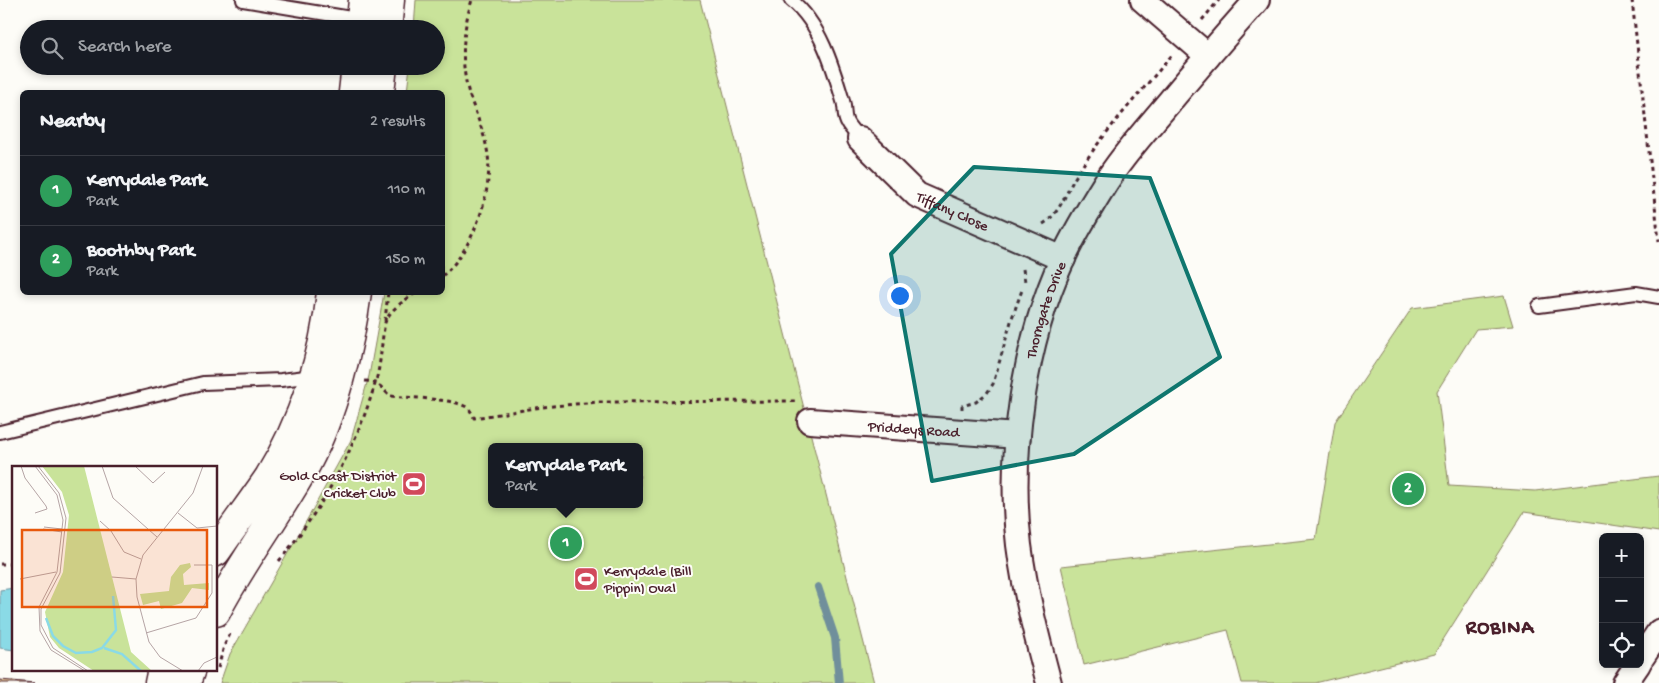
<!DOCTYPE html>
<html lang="en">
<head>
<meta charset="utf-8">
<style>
  :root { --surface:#171b24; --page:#242831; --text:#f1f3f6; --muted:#9ea1a6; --line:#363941; --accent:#db2777 }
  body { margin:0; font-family:"Gochi Hand",sans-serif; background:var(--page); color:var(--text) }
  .controls { position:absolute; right:15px; bottom:15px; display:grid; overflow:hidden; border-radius:8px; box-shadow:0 2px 8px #0003 }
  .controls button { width:45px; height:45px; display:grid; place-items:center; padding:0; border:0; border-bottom:1px solid var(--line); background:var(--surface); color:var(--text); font:25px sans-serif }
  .you { position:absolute; left:899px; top:295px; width:18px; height:18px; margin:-12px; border:4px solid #fff; border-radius:50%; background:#1a73e8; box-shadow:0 0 0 8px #1a73e833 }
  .badge { display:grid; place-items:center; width:32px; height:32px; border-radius:50%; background:var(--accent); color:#fff; font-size:16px; font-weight:700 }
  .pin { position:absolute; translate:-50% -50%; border:2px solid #fff; box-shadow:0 1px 5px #0006 }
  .popup { position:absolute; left:488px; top:443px; width:155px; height:65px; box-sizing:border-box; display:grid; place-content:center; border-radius:8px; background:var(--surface); filter:drop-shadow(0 1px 4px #0005); font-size:16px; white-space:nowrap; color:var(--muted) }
  .popup b { font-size:19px; color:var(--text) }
  .popup::after { content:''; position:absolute; left:50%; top:100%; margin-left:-10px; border:10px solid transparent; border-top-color:var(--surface) }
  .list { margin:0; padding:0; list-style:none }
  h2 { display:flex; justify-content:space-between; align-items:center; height:65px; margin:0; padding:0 20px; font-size:21px }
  h2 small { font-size:16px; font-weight:400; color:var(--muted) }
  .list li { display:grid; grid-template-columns:32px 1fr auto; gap:15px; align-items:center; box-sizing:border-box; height:70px; padding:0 20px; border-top:1px solid var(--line) }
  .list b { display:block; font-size:19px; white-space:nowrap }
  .list p { margin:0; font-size:16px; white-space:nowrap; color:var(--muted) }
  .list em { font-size:16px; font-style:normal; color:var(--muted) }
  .icon { flex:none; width:28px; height:28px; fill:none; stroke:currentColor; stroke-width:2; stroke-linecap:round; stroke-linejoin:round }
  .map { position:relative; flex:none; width:1659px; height:683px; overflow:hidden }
  .search { position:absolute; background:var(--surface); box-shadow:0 2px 8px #0003; left:20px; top:20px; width:425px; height:55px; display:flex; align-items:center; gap:12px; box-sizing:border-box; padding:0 18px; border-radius:28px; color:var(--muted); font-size:19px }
  .panel { position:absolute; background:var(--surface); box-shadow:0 2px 8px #0003; left:20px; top:90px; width:425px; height:205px; border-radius:8px }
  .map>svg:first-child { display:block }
</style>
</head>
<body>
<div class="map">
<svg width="1659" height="683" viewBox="0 0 1659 683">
  <rect width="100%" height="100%" fill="#fdfcf7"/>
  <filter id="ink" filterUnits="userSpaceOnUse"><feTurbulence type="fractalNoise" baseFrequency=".02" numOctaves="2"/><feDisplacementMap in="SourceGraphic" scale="10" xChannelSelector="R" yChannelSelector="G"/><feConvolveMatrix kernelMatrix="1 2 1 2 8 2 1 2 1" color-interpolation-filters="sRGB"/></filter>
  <g filter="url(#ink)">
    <!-- green -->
    <path fill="#c9e39a" stroke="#8a8162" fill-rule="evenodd" d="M416,0H700L874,683H220L230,654L308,518L351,440L369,376L384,293L442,292V92H407L410,66H436V29H414ZM492,447H640V504H492Z
      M1504,296L1513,326L1476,329L1437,391L1449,486L1535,491L1659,476V532L1524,512L1434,654L1315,683H1242L1228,630L1084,665L1061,566L1316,539L1335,422L1412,308Z"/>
    <!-- water -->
    <path fill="#8adae6" stroke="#708f9b" d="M14,588V650L0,648V590Z"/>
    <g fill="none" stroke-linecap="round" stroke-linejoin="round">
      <!-- stream -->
      <path stroke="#708f9b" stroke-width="8" d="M818,587L835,638L839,683"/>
    </g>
    <!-- building -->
    <path fill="#e4c597" stroke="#4a1f2b" d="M0,680L35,683H0Z"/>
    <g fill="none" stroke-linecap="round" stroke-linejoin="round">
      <defs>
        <path id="service" d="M243,0L363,20
          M791,0C820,23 833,67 843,101C845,107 844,115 846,120C848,127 856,133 860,139
          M1539,306L1636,293L1659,297
          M0,432L203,383L281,380L314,376"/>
        <g id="minor">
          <path d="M1143,0L1208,56"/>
          <path id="s1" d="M860,139L917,195L1063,259"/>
          <path id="s2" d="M810,421L1018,436"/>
          <path d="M1640,660L1659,632"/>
          <path id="s3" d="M1049,683C1037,638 1025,592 1019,545C1008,454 1024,342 1063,258C1075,232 1091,206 1106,182C1123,155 1145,131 1165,107C1195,71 1226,35 1257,0"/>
          <path d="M1625,683L1638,664"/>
        </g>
        <path id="tertiary" d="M360,29L363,0
          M387,29L390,0
          M353,92L356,66
          M380,92L383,66
          M216,552C233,527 252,502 269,477C302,424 325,354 331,292
          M216,612C243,560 279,514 307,463C333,414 350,347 357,292
          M159,683L162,669
          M186,683L191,669"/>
      </defs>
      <!-- service casing -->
      <use href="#service" stroke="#4a1f2b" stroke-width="16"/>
      <!-- minor casing -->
      <use href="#minor" stroke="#4a1f2b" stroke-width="28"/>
      <!-- tertiary casing -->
      <use href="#tertiary" stroke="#4a1f2b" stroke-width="31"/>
      <!-- path -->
      <path stroke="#4a1f2b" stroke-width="3" stroke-dasharray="4 4" stroke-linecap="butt" d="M1632,0L1659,241
        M1202,20L1219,0
        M1043,224C1058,215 1065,196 1073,181C1100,135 1138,96 1172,55
        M1023,269L1025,282
        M442,276C472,252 493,193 488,155C485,134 477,117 470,97C460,66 462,31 472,0
        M385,321L388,292
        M365,381L376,382L390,396C408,398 455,398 468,408C471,411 473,415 474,418L542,407L598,402L797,401
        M962,409V406L976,402L987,393L993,384L1012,318L1022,290
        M279,561C322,509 356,448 375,384C380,368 381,351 383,335C384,330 384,324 386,320C392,308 406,299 417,292
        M0,564H14
        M218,668L224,646L230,634"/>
      <!-- service -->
      <use href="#service" stroke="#fdfcf7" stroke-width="12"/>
      <!-- minor -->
      <use href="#minor" stroke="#fdfcf7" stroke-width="24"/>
      <!-- tertiary -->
      <use href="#tertiary" stroke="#fdfcf7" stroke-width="28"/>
    </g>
  </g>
  <!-- marked area -->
  <path fill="#0f766e" fill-opacity="0.2" stroke="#0f766e" stroke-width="4" stroke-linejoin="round" d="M974,167L1150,178L1220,357L1074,454L932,481L891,254Z"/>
  <!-- icons -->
  <defs>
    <symbol id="stadium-square" viewBox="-11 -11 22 22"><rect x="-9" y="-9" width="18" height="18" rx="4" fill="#d1495b" stroke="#fdfcf7"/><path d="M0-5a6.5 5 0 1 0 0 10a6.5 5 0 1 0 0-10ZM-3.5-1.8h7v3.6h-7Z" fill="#fff"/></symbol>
  </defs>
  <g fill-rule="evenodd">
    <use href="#stadium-square" x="400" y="470" width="28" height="28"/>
    <use href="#stadium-square" x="572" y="565" width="28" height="28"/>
  </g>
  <g text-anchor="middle" stroke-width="4" stroke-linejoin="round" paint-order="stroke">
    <!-- street labels -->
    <g font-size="15" fill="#4a1f2b" stroke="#fdfcf7">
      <text dy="5" stroke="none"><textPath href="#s1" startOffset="119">Tiffany Close</textPath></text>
      <text dy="5" stroke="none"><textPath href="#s3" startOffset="380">Thorngate Drive</textPath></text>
      <text dy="5" stroke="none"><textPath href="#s2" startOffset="104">Priddeys Road</textPath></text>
    </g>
    <!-- poi labels -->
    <g font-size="15" fill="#4a1f2b" stroke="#fdfcf7" text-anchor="end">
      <text x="396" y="480">Gold Coast District<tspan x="396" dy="17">Cricket Club</tspan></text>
      <text x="604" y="575" text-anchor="start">Kerrydale (Bill<tspan x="604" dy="17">Pippin) Oval</tspan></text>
    </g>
    <!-- district labels -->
    <g font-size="20" font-weight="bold" letter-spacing="1" fill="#4a1f2b" stroke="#fdfcf7">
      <text x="1500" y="633">ROBINA</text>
    </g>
  </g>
  <!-- overview -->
  <g transform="translate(12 466)">
    <rect width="205" height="205" fill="#fdfcf7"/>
    <path d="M30,0H72L119,186L140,205H82L47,182L38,171L33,146L51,106L57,49L50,26ZM178,97L179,101L171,108L172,119L197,117V124L180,122L170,137L149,143L147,135L131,139L128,128L157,125L159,111L168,99Z" fill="#c9e39a"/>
    <path fill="none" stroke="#8adae6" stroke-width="2.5" d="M34,152L41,170L51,180L64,187L80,186L90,182L104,164L101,130M92,182L110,188L129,205"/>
    <path fill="none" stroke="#b5a4a5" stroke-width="1" d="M9,0L13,12L34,40L35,43L23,47M23,0L45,29L51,54L45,106L27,141L28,165L39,184L73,205M26,0L47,27L54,52L48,107L29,143V159L41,182L76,205M90,0L101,32L145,71M123,0L141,17L153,6M166,47L185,62L205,60M88,55L99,65L112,86L129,93M32,61L50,63M31,63L50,66M182,99H200M100,111L124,113M8,113L44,106M134,167L184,152L200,127V99M171,205L148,191L137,176L125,131L124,113L131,89L181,27L191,0M186,205L192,197L205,191"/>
    <path fill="#e8590c" fill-opacity="0.15" stroke="#e8590c" stroke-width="2.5" d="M10,64H195V141H10Z"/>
    <rect width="205" height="205" fill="none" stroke="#4a1f2b" stroke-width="2.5"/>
  </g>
</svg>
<div class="controls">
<button>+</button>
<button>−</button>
<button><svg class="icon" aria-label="locate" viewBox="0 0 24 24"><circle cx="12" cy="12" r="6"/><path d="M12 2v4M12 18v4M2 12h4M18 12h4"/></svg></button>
</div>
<div class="you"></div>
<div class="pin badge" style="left:566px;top:543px;background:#2e9e5b">1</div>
<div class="popup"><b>Kerrydale Park</b>Park</div>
<div class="pin badge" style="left:1408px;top:489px;background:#2e9e5b">2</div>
<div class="search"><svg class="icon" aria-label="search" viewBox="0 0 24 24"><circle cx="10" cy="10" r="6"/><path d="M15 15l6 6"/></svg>Search here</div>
<section class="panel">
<h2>Nearby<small>2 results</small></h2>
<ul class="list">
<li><span class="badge" style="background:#2e9e5b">1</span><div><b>Kerrydale Park</b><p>Park</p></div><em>110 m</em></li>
<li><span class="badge" style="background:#2e9e5b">2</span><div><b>Boothby Park</b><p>Park</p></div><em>150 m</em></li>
</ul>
</section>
</div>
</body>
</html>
